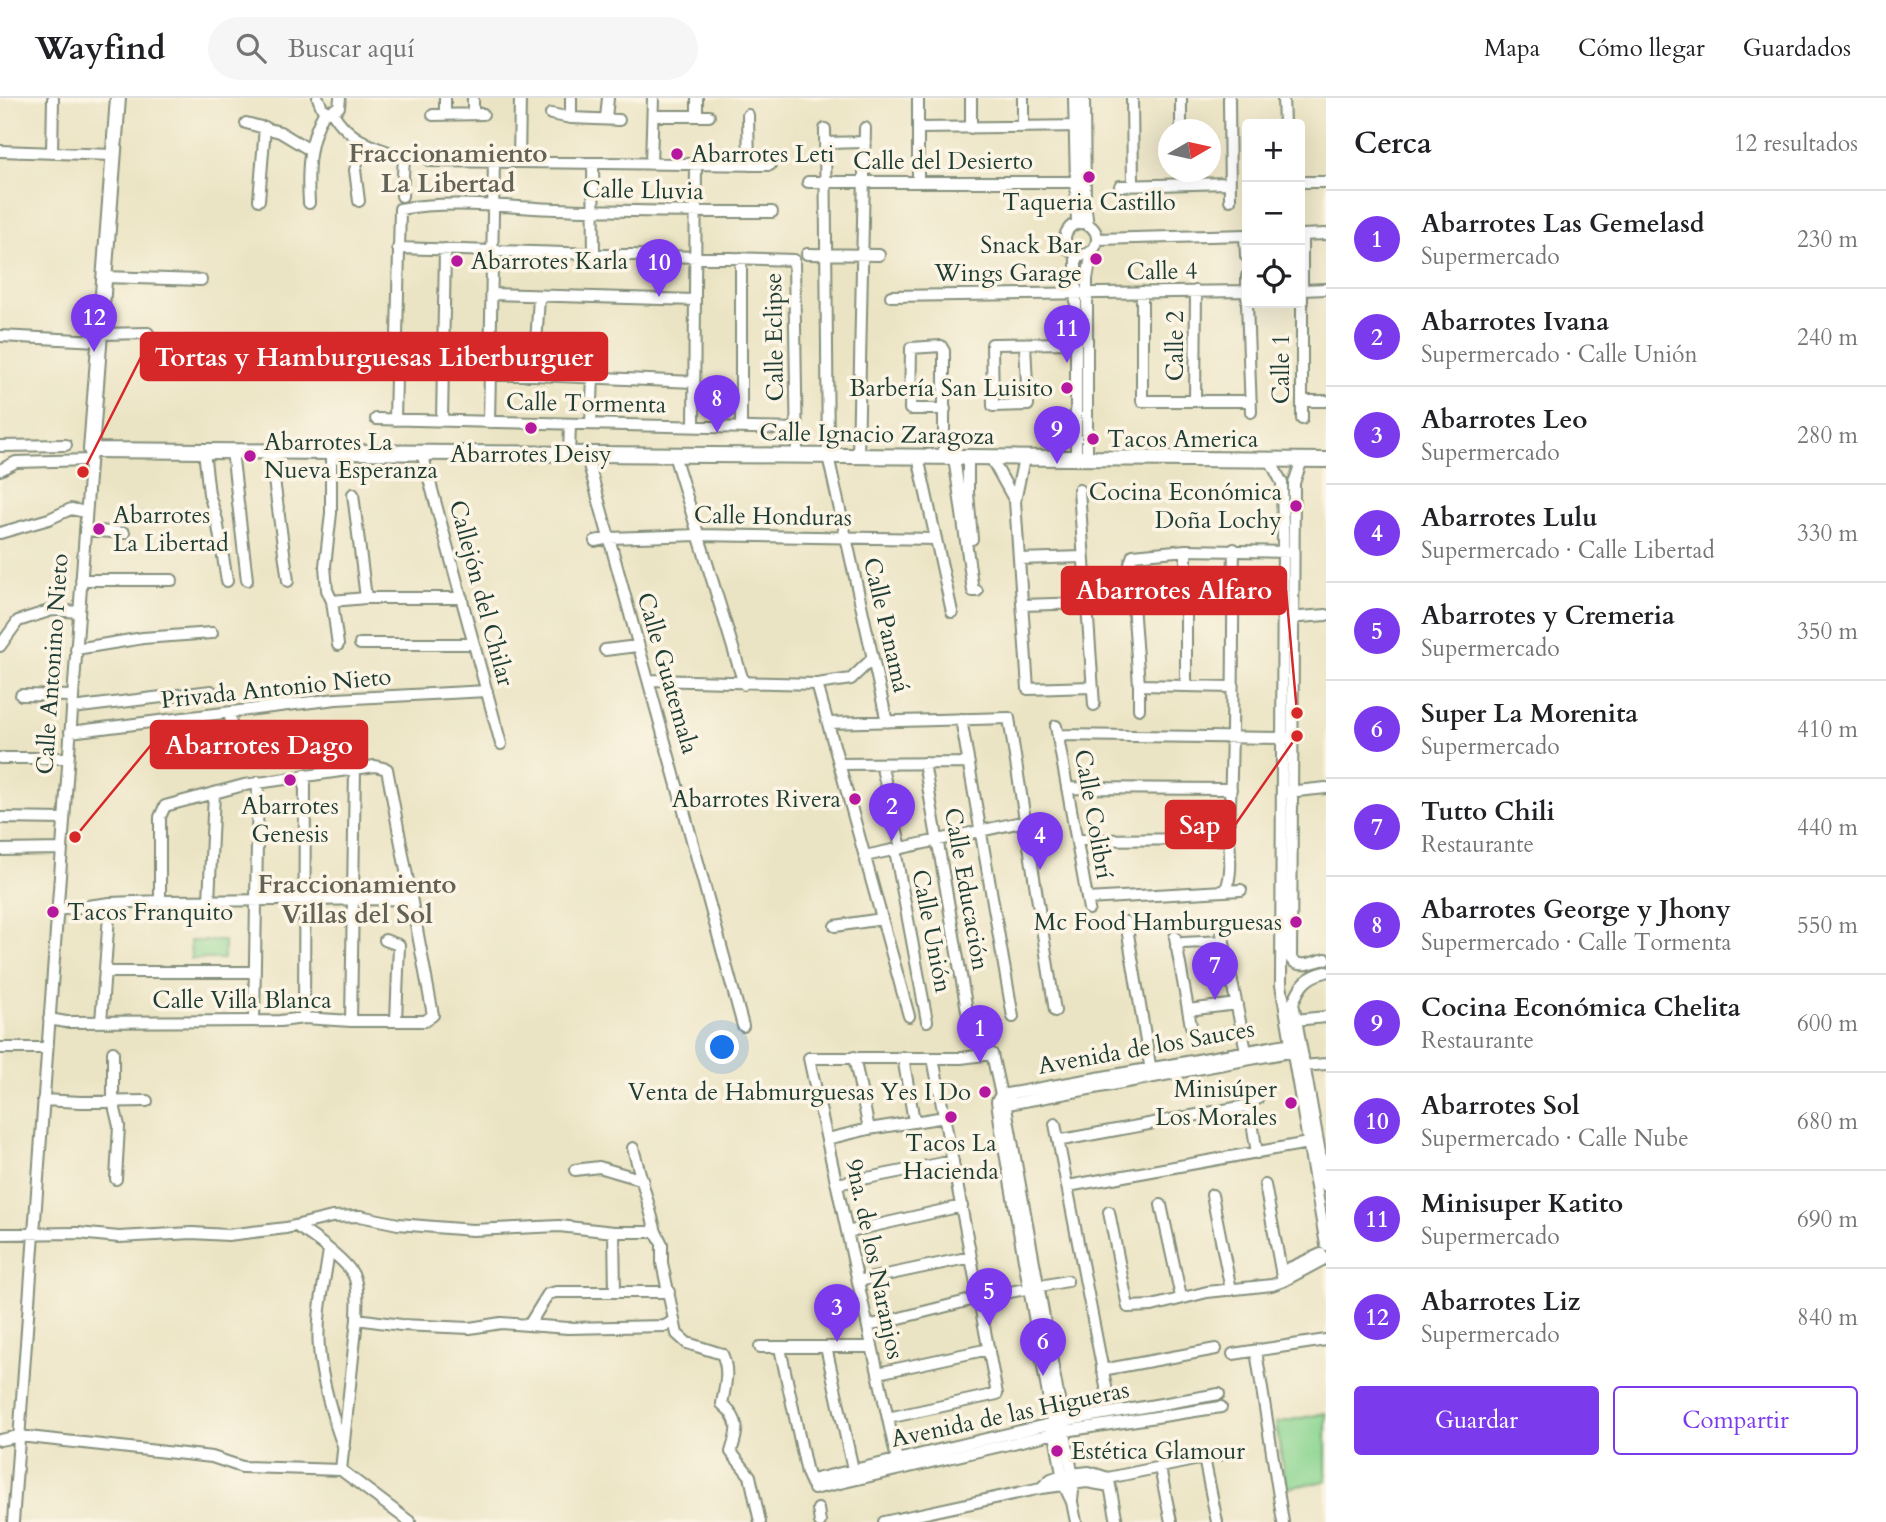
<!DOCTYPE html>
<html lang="es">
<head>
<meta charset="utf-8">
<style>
  :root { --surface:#fff; --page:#f6f6f6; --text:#202124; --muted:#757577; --line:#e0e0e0; --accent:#7c3aed }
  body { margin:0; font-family:Cardo,serif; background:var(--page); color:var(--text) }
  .controls { position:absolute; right:21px; top:21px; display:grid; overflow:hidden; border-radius:7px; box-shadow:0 7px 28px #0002 }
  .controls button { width:63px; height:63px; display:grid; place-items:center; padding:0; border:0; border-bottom:2px solid var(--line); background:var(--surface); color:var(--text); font:35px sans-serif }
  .compass { position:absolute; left:1158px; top:21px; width:63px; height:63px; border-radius:50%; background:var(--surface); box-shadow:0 7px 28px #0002; rotate:81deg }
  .you { position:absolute; left:723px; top:950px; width:24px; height:24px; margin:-18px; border:5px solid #fff; border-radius:50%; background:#1a73e8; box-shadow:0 0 0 10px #1a73e833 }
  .badge { display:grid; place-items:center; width:46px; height:46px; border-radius:50%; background:var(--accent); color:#fff; font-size:23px; font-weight:700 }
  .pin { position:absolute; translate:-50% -58px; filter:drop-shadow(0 2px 4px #0008) }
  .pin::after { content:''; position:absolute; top:37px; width:24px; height:21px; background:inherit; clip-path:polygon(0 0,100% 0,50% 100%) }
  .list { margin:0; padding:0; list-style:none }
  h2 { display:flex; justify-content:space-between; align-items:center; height:91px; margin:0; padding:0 28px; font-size:30px }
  h2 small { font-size:23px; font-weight:400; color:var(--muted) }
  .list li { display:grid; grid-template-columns:46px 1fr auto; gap:21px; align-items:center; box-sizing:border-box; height:98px; padding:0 28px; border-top:2px solid var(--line) }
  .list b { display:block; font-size:26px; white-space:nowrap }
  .list p { margin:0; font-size:23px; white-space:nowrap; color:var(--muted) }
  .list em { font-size:23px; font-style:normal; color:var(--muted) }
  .actions { display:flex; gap:14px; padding:21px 28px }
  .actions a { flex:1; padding:16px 0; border:2px solid var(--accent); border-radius:7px; text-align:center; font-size:24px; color:var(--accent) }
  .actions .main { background:var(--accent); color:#fff }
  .icon { flex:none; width:38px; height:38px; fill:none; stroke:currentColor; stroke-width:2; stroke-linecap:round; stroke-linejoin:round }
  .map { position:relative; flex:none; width:1326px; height:1424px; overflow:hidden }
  header { display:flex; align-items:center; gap:42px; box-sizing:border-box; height:98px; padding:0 35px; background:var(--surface); border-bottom:2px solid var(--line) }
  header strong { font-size:33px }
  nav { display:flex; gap:38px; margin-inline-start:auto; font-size:24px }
  .search { width:490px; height:63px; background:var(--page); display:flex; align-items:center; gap:18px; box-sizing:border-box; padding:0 24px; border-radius:38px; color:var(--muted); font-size:26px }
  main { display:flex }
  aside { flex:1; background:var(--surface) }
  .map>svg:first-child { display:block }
</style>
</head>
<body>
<header>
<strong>Wayfind</strong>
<div class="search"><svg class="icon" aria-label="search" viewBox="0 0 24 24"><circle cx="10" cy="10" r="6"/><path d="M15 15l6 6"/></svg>Buscar aquí</div>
<nav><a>Mapa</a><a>Cómo llegar</a><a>Guardados</a></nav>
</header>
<main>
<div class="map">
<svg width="1326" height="1424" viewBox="0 0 1326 1424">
  <rect width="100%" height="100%" fill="#fcf5e5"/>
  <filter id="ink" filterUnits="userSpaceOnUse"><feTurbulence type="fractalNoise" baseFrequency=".0143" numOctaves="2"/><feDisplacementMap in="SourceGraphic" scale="14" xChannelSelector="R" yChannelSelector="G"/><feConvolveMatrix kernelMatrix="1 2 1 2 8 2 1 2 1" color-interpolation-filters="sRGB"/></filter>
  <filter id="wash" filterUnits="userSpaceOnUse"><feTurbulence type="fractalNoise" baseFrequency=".00686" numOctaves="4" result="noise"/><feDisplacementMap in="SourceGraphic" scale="28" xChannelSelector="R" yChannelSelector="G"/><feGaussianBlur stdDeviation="1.57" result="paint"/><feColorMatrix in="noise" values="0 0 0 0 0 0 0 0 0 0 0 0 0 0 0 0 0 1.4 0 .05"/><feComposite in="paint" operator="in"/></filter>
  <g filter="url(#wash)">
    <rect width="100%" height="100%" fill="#ebe4c4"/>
    <!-- green -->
    <path fill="#8cd591" stroke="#568962" stroke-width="2" d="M190,843H224V861H191Z
      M1326,1315V1383L1286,1390L1276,1325Z"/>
  </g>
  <g filter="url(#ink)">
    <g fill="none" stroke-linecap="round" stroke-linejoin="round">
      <defs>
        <path id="minor" d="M318,0L322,10L329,14L339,9L340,0
          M473,0V16
          M971,0V30
          M1023,0V29
          M1074,0L1077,126
          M1084,0L1085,105L1088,128
          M1132,0L1133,87
          M1181,0V32
          M1229,0L1230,102
          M1283,0L1284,26
          M332,13C348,43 382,54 413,60
          M445,16V0
          M551,16L571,20L619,22
          M433,17L483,16
          M697,17V0
          M748,17L749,67
          M653,18H709
          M571,20V0
          M606,20L608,0
          M246,25L280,34L310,52
          M918,30L1084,28
          M825,31L828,358L887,624
          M826,45L865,44
          M0,53L113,57
          M52,54L53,1
          M430,63L770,67
          M519,64L520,0
          M593,65L594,156
          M651,66L653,0
          M808,84H1077
          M918,84V0
          M1300,84H1326
          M1120,88L1229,85
          M402,98L404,58
          M259,102L265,29
          M359,103L355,72L363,43
          M309,105C307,72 308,42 325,13
          M1065 141a16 16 0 1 1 32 0a16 16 0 1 1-32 0Z
          M1245,137L1246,158
          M1300,137L1326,136
          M1097,141L1247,137
          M398,150L794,162L797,358
          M807,156L879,157
          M1076,156V360
          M1247,178V199
          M104,179L201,182
          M1302,192L1326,191
          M1142,194V303H1251
          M491,196L695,202
          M891,198L1247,193
          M1247,205L1251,314
          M100,236L148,235
          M0,238L99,243
          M1025,246L1028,307L993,308L992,246H995L1076,245
          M490,277H534L694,284
          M534,277L539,199
          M1195,303L1196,193
          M1302,303H1326
          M376,321L796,331
          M1302,321V137
          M395,322L400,111C447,102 508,109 556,111C628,114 700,114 772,114
          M442,323L445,151
          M489,324L494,64
          M591,326L593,279
          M694,328L696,66
          M741,330V160
          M0,348L66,347
          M204,353L209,396L217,422L227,483
          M232,353L247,482
          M270,353L288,483
          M331,354V415L325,468L327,492L332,503L338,547
          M422,355L501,646
          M569,356L570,326
          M586,356L743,928
          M674,357L744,586
          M858,358L865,30
          M918,359L952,514
          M944,359V253L941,248L911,250L910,311H945
          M954,359L973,493H977
          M968,359V395L972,441
          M991,360L1015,403
          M1024,360L1015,403L1028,591L1091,589
          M1087,360V181L1092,153
          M1270,362L1282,385L1283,435L1281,887L1326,1147
          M0,372L16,364L90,362
          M1079,392L1094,607
          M353,396L366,500
          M85,432L124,435
          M0,435L49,421L71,411L86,414
          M595,443L609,440L698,437L936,441
          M1019,461L1083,459
          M81,482H172
          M332,503L366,500H462
          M1022,507L1086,505
          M1287,520L1326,517
          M360,546H474
          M0,548L18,523L52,512L79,514
          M76,551L143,540L212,535
          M605,552L637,548
          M649,582L817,586L851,581L873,560
          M817,586L909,918
          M1139,587L1232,589
          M1186,588V452
          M21,597L73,598
          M72,610L211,593
          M1139,611V587L1130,465L1133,457L1186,452L1290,454
          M230,616L234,659
          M961,621L1013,919
          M828,625L1009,620L1055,913
          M1056,628L1089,811
          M70,634L336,601L487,593
          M1059,637L1287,640
          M0,660H68
          M924,665L969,924
          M839,666L969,665
          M881,666L901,750
          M1067,690L1231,691
          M1287,694L1326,690
          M0,720L64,721
          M1077,742L1229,741
          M0,752L62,751
          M895,752L927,923
          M865,758L1026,723
          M1226,791C1234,772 1228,748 1229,727C1234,635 1232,543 1234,451
          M1087,801L1241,792
          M209,803L214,695
          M57,812L110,805L160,803L410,801
          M1126,824L1151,973
          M835,828L882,821
          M1221,830L1246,953
          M1175,839L1191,928
          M385,842L399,847
          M1176,848L1183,845L1224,843
          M1291,861L1294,385L1302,362
          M1291,861C1300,872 1314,863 1326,861
          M105,874H255
          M1326,874C1307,878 1300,887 1293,905L1326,1088
          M1188,912L1237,906
          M304,920L305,677
          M49,921L66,924L280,923L304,920L351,923H425L433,917L387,671L375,668L244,687L165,708L160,719V803
          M1295,922L1326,919
          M254,923L258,684
          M351,923L355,671
          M396,923L399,847
          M101,924L110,805
          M0,950H47
          M113,954V1003L119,1028L116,1081
          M854,959L869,1031
          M903,959L914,1023
          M1303,968L1326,966
          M1001,997L997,1003L1001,1032L1064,1387L1072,1404L1076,1424
          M1001,997L1298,944
          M43,1002L81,1004L147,1003
          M1008,1006L1006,1010L1074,1385L1072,1402
          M1008,1006L1300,952
          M1246,1008L1250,1012L1257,1055
          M1055,1026L1108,1299
          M827,1041L869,1031L945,1019
          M1059,1045L1062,1042L1246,1008L1257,1001
          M633,1050L656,1134
          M575,1072L599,1069L643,1082
          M837,1086L953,1063
          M1265,1087L1283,1183
          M1068,1088L1308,1045
          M1212,1097L1231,1192
          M1161,1107L1181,1199
          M1109,1114L1128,1209L1152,1208L1207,1194L1272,1187L1283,1183L1326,1160
          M296,1128C311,1137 351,1165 355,1181C359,1194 357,1208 357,1221L401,1227L470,1230L501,1225L568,1230L665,1228L673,1223
          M614,1134L615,1194
          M847,1134L962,1108
          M0,1136L78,1135L119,1139L192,1135L228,1137L286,1130L332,1119L360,1118L398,1126L472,1132L559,1128L614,1134H656L662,1146V1165L677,1236L687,1245L722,1256C730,1273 725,1288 722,1306C741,1322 738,1332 731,1354L750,1378L760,1424
          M329,1152C325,1183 316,1218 319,1250C321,1280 333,1322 344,1350
          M1281,1174L1321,1156
          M858,1183L971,1159
          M529,1227L548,1196L556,1194H669
          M868,1228L979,1200L1067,1183
          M760,1249H872
          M826,1249L854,1376
          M780,1250L807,1375L812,1386
          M1256,1253L1283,1424
          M1233,1256L1326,1242
          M1102,1272L1216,1251
          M878,1275L989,1251
          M888,1320L997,1296L933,960
          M0,1342L19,1338L212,1359L242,1369L341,1372L410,1424
          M1204,1360L1217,1424
          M1160,1370L1171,1424
          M899,1371L809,960H961L992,956L1001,997L1008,1006
          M341,1372L357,1221
          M811,1382L1063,1323L1219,1296
          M1109,1383L1117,1424
          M1041,1390L1051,1381L1062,1377L1089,1374L1108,1380L1223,1356
          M814,1391L1065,1333L1221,1309
          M818,1411L820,1424
          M13,1424L91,352
          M884,1424L1041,1390L1087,1384L1110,1388"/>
        <path id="major" d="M118,0L91,352L1326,362"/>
      </defs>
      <!-- minor casing -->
      <use href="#minor" stroke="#85907c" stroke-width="14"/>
      <!-- major casing -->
      <use href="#major" stroke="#85907c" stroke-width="18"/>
      <!-- minor -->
      <use href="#minor" stroke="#fff" stroke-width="10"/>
      <!-- major -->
      <use href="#major" stroke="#fff" stroke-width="14"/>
    </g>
  </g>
  <!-- markers -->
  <g fill="#b5179e" stroke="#fcf5e5" stroke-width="2.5">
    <circle cx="677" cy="56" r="7"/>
    <circle cx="1089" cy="79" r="7"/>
    <circle cx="1096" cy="161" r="7"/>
    <circle cx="457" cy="163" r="7"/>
    <circle cx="1067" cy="290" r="7"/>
    <circle cx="531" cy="330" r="7"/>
    <circle cx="1093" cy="341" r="7"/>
    <circle cx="250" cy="358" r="7"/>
    <circle cx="1296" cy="408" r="7"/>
    <circle cx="99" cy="431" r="7"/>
    <circle cx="290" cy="682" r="7"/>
    <circle cx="855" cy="701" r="7"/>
    <circle cx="53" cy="814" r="7"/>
    <circle cx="1296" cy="824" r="7"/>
    <circle cx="985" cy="994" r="7"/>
    <circle cx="1291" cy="1005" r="7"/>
    <circle cx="951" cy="1019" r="7"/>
    <circle cx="1057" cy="1353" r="7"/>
  </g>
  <g text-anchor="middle" stroke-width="7" stroke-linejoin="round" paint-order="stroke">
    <!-- poi labels -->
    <g font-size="24" fill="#1f3d34" stroke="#fcf5e5" text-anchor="start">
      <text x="691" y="64">Abarrotes Leti</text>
      <text x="1089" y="112" text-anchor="middle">Taqueria Castillo</text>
      <text x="1082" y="155" text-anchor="end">Snack Bar<tspan x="1082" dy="28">Wings Garage</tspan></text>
      <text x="471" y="171">Abarrotes Karla</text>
      <text x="1053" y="298" text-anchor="end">Barbería San Luisito</text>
      <text x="1107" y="349">Tacos America</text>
      <text x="264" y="352">Abarrotes La<tspan x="264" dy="28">Nueva Esperanza</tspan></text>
      <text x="531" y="364" text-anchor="middle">Abarrotes Deisy</text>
      <text x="1282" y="402" text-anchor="end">Cocina Económica<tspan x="1282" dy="28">Doña Lochy</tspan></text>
      <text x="113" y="425">Abarrotes<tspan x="113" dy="28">La Libertad</tspan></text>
      <text x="841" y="709" text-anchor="end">Abarrotes Rivera</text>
      <text x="290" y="716" text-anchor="middle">Abarrotes<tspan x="290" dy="28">Genesis</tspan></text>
      <text x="67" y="822">Tacos Franquito</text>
      <text x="1282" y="832" text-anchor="end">Mc Food Hamburguesas</text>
      <text x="1277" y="999" text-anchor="end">Minisúper<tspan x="1277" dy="28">Los Morales</tspan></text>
      <text x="971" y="1002" text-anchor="end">Venta de Habmurguesas Yes I Do</text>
      <text x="951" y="1053" text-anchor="middle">Tacos La<tspan x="951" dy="28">Hacienda</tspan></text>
      <text x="1071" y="1361">Estética Glamour</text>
    </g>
    <!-- street labels -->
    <g font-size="24" fill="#1f3d34" stroke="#fcf5e5">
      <text x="943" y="71">Calle del Desierto</text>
      <text transform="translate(643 92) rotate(1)" y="8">Calle Lluvia</text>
      <text transform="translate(1162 173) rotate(-1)" y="8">Calle 4</text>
      <text transform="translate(774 239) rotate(-91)" y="8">Calle Eclipse</text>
      <text transform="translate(1175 248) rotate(-90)" y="8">Calle 2</text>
      <text transform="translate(1281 271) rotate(-90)" y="8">Calle 1</text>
      <text transform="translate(586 305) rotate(1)" y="8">Calle Tormenta</text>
      <text transform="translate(877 336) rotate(1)" y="8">Calle Ignacio Zaragoza</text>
      <text transform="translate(773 418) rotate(1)" y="8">Calle Honduras</text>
      <text transform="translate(482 495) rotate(75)" y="8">Callejón del Chilar</text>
      <text transform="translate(887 527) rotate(77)" y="8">Calle Panamá</text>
      <text transform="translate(52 566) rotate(-86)" y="8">Calle Antonino Nieto</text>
      <text transform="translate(668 575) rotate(74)" y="8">Calle Guatemala</text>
      <text transform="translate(276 590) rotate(-6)" y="8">Privada Antonio Nieto</text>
      <text transform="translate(1094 716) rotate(80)" y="8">Calle Colibrí</text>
      <text transform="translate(967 791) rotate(80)" y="8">Calle Educación</text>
      <text transform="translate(932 833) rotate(79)" y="8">Calle Unión</text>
      <text x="242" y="910">Calle Villa Blanca</text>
      <text transform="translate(1146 949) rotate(-10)" y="8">Avenida de los Sauces</text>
      <text transform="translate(875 1161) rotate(78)" y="8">9na. de los Naranjos</text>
      <text transform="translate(1010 1316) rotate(-12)" y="8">Avenida de las Higueras</text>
    </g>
    <!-- neighbourhood labels -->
    <g font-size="26" font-weight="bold" fill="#626256" stroke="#fcf5e5">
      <text x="448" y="64">Fraccionamiento<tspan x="448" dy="30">La Libertad</tspan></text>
      <text x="357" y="795">Fraccionamiento<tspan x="357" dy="30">Villas del Sol</tspan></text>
    </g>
  </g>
  <!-- callouts -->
  <path fill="none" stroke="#d62828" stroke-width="2.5" d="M83 374L141 259M1297 615L1286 492M75 739L151 647M1297 638L1235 727"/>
  <g fill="#d62828" stroke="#fcf5e5" stroke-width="2.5">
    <circle cx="83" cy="374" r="7"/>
    <circle cx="1297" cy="615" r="7"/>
    <circle cx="75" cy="739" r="7"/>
    <circle cx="1297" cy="638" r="7"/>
  </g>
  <g fill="#d62828" stroke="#d62828" stroke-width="2.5">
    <rect x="141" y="235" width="466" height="47" rx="7"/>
    <rect x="1062" y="469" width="224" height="47" rx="7"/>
    <rect x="151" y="623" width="216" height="47" rx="7"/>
    <rect x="1166" y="703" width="69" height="47" rx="7"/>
  </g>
  <g font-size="26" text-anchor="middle" font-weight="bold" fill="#fff">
    <text x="374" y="268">Tortas y Hamburguesas Liberburguer</text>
    <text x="1174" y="501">Abarrotes Alfaro</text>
    <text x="259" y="656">Abarrotes Dago</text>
    <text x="1200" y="736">Sap</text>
  </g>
</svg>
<div class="controls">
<button>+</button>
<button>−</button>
<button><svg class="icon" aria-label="locate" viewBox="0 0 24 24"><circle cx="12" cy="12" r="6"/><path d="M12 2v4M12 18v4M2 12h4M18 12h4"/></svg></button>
</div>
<svg class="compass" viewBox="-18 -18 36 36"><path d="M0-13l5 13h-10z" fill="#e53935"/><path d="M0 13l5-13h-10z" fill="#757577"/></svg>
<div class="you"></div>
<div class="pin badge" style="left:980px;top:965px">1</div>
<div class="pin badge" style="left:892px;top:743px">2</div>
<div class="pin badge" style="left:837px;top:1244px">3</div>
<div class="pin badge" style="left:1040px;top:772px">4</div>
<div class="pin badge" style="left:989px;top:1228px">5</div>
<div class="pin badge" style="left:1043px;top:1278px">6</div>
<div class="pin badge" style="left:1215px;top:902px">7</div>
<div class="pin badge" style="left:717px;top:335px">8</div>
<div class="pin badge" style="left:1057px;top:366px">9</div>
<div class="pin badge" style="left:659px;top:199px">10</div>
<div class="pin badge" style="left:1067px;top:265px">11</div>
<div class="pin badge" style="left:94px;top:254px">12</div>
</div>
<aside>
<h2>Cerca<small>12 resultados</small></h2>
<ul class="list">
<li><span class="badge">1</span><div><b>Abarrotes Las Gemelasd</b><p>Supermercado</p></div><em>230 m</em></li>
<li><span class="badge">2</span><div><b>Abarrotes Ivana</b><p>Supermercado · Calle Unión</p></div><em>240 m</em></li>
<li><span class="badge">3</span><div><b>Abarrotes Leo</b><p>Supermercado</p></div><em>280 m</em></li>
<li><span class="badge">4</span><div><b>Abarrotes Lulu</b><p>Supermercado · Calle Libertad</p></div><em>330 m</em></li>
<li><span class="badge">5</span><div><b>Abarrotes y Cremeria</b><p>Supermercado</p></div><em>350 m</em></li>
<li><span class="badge">6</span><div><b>Super La Morenita</b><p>Supermercado</p></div><em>410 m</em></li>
<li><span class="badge">7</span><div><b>Tutto Chili</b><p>Restaurante</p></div><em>440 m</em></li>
<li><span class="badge">8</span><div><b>Abarrotes George y Jhony</b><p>Supermercado · Calle Tormenta</p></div><em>550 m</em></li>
<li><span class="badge">9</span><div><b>Cocina Económica Chelita</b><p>Restaurante</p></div><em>600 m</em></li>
<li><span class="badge">10</span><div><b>Abarrotes Sol</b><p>Supermercado · Calle Nube</p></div><em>680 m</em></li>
<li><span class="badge">11</span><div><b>Minisuper Katito</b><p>Supermercado</p></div><em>690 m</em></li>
<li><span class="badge">12</span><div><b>Abarrotes Liz</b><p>Supermercado</p></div><em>840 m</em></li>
</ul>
<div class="actions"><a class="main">Guardar</a><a>Compartir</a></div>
</aside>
</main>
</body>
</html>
